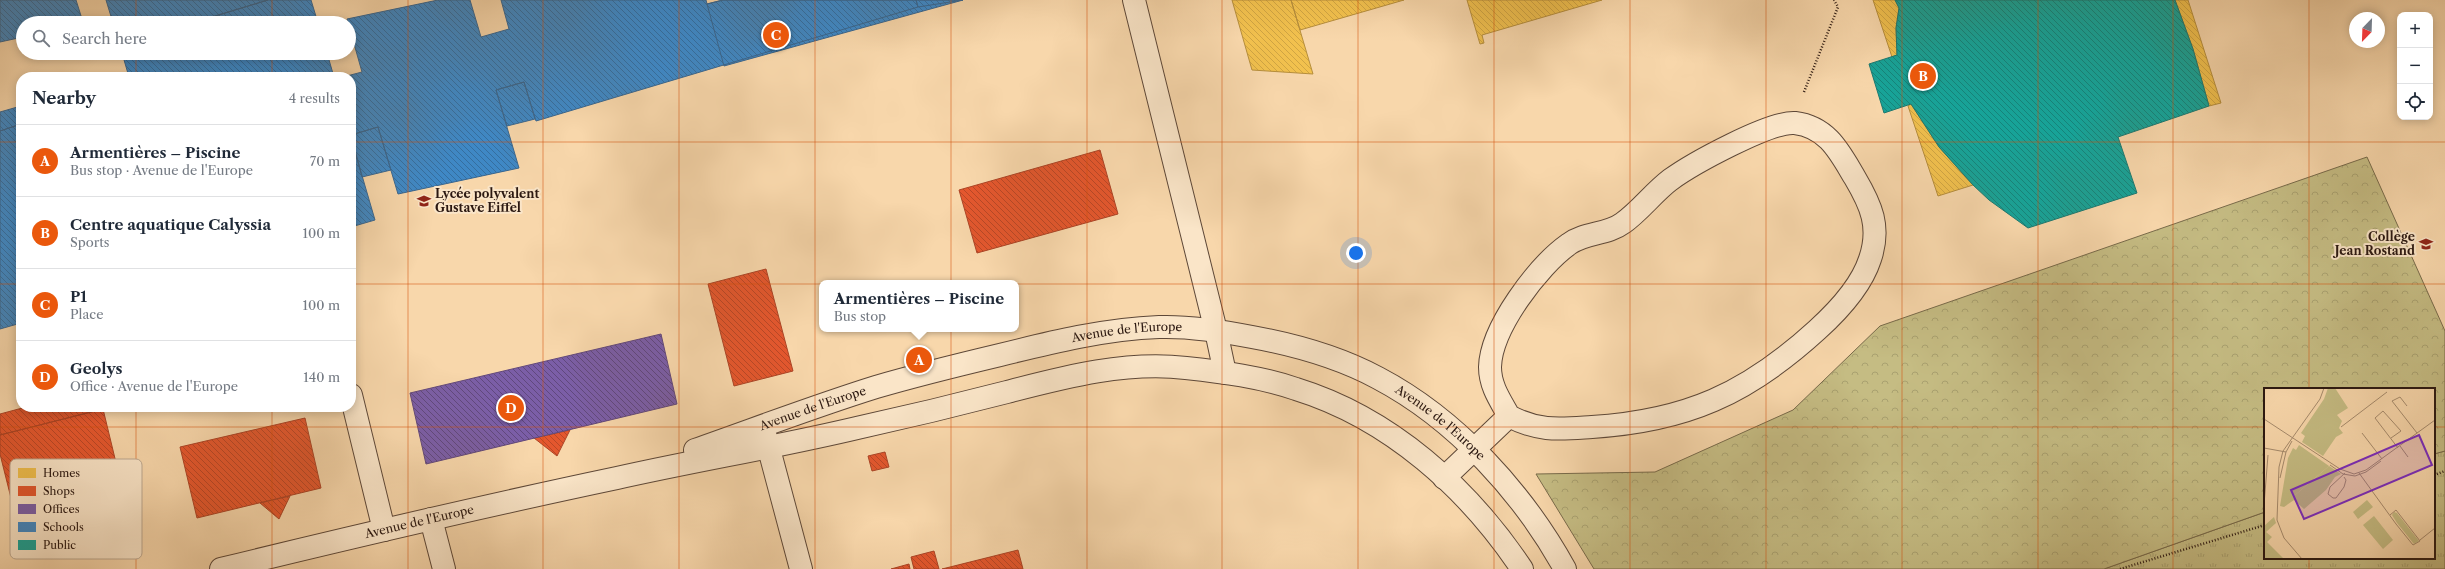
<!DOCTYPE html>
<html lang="en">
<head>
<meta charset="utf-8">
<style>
  :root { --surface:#fff; --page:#f6f6f7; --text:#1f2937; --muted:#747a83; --line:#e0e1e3; --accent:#ea580c }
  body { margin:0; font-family:"Libre Caslon Text",serif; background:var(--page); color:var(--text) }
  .controls { position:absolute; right:12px; top:12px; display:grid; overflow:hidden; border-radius:8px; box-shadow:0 2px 10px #0003 }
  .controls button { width:36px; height:36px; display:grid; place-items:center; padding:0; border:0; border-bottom:1px solid var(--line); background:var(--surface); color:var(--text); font:20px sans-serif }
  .compass { position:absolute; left:2349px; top:12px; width:36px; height:36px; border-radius:50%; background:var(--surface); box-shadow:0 2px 10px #0003; rotate:203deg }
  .you { position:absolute; left:1356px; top:253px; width:14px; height:14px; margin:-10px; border:3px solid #fff; border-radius:50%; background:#1a73e8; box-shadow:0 0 0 6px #1a73e833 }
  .badge { display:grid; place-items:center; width:26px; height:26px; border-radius:50%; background:var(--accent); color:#fff; font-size:13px; font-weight:700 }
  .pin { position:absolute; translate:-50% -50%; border:2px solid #fff; box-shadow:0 1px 4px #0006 }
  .popup { position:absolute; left:819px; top:280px; width:200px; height:52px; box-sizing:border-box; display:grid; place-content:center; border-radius:8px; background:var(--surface); filter:drop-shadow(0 1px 3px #0005); font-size:13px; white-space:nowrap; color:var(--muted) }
  .popup b { font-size:15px; color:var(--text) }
  .popup::after { content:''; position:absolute; left:50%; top:100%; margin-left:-8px; border:8px solid transparent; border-top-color:var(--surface) }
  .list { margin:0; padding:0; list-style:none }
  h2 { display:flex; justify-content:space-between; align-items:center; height:52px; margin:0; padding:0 16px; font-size:17px }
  h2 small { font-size:13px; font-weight:400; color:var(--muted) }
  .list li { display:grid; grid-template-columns:26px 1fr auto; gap:12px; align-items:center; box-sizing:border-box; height:72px; padding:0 16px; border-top:1px solid var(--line) }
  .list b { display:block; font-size:15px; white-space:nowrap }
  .list p { margin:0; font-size:13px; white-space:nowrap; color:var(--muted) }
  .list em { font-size:13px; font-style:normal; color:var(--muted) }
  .icon { flex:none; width:22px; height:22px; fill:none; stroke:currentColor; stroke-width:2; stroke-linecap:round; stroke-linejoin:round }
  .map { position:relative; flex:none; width:2445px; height:569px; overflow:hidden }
  .search { position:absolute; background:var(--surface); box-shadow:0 2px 10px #0003; left:16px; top:16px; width:340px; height:44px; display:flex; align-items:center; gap:10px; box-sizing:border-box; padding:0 14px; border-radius:22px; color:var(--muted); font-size:15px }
  .panel { position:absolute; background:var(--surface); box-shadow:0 2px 10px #0003; left:16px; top:72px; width:340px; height:340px; border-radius:16px }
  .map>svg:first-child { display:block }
</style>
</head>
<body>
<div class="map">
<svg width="2445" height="569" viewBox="0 0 2445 569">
  <defs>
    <pattern id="grass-tufts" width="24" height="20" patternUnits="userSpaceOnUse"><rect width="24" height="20" fill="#c5bc83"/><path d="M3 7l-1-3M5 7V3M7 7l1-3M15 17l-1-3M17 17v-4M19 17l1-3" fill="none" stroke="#a9a170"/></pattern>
    <pattern id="forest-crowns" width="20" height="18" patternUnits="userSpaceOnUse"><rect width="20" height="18" fill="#c5bc83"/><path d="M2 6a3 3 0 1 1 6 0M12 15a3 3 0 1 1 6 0" fill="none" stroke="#a9a170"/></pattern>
    <pattern id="homes-back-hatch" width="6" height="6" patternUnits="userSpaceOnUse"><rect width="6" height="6" fill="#f2c14e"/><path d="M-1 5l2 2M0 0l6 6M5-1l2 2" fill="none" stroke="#d0a543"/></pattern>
    <pattern id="shops-back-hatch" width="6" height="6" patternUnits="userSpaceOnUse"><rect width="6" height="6" fill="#e4572e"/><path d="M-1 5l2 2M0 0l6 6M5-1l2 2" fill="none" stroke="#b94726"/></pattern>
    <pattern id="offices-back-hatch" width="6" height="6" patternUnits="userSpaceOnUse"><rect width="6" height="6" fill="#7b5ea7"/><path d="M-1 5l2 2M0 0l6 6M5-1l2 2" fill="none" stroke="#60487e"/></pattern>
    <pattern id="schools-back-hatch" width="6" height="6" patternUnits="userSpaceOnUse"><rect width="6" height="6" fill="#3f88c5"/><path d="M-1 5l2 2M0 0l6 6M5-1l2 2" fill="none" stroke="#356e9f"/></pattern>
    <pattern id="public-back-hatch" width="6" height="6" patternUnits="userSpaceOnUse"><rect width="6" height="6" fill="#17a398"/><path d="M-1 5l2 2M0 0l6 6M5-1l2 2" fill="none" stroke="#15847b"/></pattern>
  </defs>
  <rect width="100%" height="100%" fill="#f8d7ab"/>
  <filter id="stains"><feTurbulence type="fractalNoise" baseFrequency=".005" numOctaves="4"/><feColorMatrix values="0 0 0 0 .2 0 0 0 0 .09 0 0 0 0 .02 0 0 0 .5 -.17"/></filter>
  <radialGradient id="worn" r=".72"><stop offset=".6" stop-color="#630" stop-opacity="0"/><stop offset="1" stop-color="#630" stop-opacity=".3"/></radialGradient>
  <!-- grass -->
  <path fill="url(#grass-tufts)" stroke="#786a4a" d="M2445,451V569H2104L2265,512V558H2434V454Z"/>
  <!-- forest -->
  <path fill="url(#forest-crowns)" stroke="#786a4a" d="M2367,157L2445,331V451L2434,454V389H2265V512L2104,569H1594L1536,474L1655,472L1793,410L1880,326Z"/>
  <!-- homes -->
  <path fill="url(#homes-back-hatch)" stroke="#b68e3c" d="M1232,0H1291L1313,74L1252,70Z
    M1291,0H1404L1300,30Z
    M1467,0H1602L1482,35L1484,43L1480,44Z
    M1873,0H1895L1899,8L1896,28L1897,55L1892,57Z
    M2175,0H2188L2221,103L2209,106L2193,49Z
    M1911,104L1939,147L1973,185L1938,196L1908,106Z"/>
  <!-- shops -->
  <path fill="url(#shops-back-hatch)" stroke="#ac4425" d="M1100,150L1118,214L977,253L959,190Z
    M766,269L793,371L734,386L708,284Z
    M26,407H102L103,409L0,435V414Z
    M103,409L126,504L19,530L0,454V435Z
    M305,418L321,488L197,518L180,447Z
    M570,430L557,456L534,438Z
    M885,452L889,467L872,471L868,456Z
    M290,496L279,519L260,503Z
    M1018,550L1023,569H942Z
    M934,551L939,569H914L911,557Z
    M909,564L910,569H891Z"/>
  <!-- offices -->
  <path fill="url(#offices-back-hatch)" stroke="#63497a" d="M661,334L677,404L426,464L410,393Z"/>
  <!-- schools -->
  <path fill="url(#schools-back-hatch)" stroke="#39668f" d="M0,0H76L82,19L64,23H23V37L0,42Z
    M106,0H268L192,23H113Z
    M268,0H311L318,23H192Z
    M438,0H470L481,37L509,29L501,0H706L707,4L723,0H916L918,7L536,121L524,82L496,90L519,168L398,194L378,127L351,135V77H343L362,72L347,19Z
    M723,0H963L724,66L707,4Z
    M916,0H963L918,7Z
    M122,53H327L334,77H147V75L129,77Z
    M524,82L535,119L507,126L496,90Z
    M21,106V124L0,131V112Z
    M21,124V323L0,329V131Z
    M378,127L391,170L362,177L351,135Z
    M351,138L375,220L351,227Z"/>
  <!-- public -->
  <path fill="url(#public-back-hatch)" stroke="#1d7970" d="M1895,0H2175L2193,49L2209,106L2118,137L2137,193L2028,228L1989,200L1973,185L1939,147L1911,104L1884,113L1869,64L1897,55L1896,28L1899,8Z"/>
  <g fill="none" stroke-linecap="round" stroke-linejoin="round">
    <defs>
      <g id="minor">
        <path d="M1134,0L1216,331L1225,373"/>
        <path d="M351,395L384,530"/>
        <path d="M765,434L801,569"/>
        <path id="s1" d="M695,450C755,429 815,406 876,387C917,375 958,365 1000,355C1052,342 1105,329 1159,327C1190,326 1222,331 1252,337C1296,345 1339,357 1378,378C1456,419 1523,493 1565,569"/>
        <path d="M1444,478L1509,416C1539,432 1560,429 1592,427C1686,421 1747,394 1817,330C1838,311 1861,287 1870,259C1881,227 1871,205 1855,178C1840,153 1828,127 1795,123C1770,121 1692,164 1670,180C1653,193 1640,211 1623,223C1607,235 1585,232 1569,244C1538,266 1491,328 1490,367C1490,386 1500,400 1509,416"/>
        <path d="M431,519L444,569"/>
        <path id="s2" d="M221,569C352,537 484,506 617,478C697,460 777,447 857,428C907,417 957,405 1007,392C1065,377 1125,361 1186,368C1223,372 1261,377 1296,389C1390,418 1468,488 1522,569"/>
      </g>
    </defs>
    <!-- minor casing -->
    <use href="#minor" stroke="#5e4838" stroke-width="24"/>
    <!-- path -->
    <path stroke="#2b1811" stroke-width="2.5" stroke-dasharray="1 2" stroke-linecap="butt" d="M1804,92L1838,7L1834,0
      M2434,475L2445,471
      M2120,569L2265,525"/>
    <!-- minor -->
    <use href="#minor" stroke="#fae5c8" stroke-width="22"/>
  </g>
  <!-- grid -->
  <path fill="none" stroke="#d5520c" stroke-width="1" stroke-opacity="0.55" d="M136,0V23M272,0V23M408,0V569M543,0V569M679,0V569M815,0V569M951,0V569M1087,0V569M1222,0V569M1358,0V569M1494,0V569M1630,0V569M1766,0V569M1902,0V569M2038,0V569M2173,0V569M2309,0V389M136,53V77M272,53V77M0,142H21M351,142H2445M0,284H21M351,284H2445M136,407V569M272,407V569M0,427H2265M2434,427H2445M2309,558V569"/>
  <!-- icons -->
  <defs>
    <symbol id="school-bare" viewBox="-9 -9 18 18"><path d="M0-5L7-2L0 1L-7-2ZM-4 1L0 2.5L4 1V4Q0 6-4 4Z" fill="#8f2418" stroke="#fae5c8" stroke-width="2.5" paint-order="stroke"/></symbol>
  </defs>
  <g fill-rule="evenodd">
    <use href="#school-bare" x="414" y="191" width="20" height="20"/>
    <use href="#school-bare" x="2416" y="234" width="20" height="20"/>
  </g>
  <g text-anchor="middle" stroke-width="4" stroke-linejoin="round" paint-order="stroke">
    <!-- poi labels -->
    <g font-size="12" font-weight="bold" fill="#2b1811" stroke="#fae5c8" text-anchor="start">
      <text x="435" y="198">Lycée polyvalent<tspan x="435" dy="14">Gustave Eiffel</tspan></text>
      <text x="2415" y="241" text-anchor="end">Collège<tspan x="2415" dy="14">Jean Rostand</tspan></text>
    </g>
    <!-- street labels -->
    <g font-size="12" fill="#2b1811" stroke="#fae5c8">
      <text dy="4" stroke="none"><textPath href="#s1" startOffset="449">Avenue de l'Europe</textPath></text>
      <text dy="4" stroke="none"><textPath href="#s1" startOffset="125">Avenue de l'Europe</textPath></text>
      <text dy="4" stroke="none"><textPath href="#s1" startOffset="785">Avenue de l'Europe</textPath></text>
      <text dy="4" stroke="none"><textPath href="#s2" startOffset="204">Avenue de l'Europe</textPath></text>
    </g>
  </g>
  <!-- overview -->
  <g transform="translate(2264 388)">
    <rect width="171" height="171" fill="#f8d7ab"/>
    <path d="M64,0H71L84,20L73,27L78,33L75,40L79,45L72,49L59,68L38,54L41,48L37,45L60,11ZM35,57L65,78L30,108V112L20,119L16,118L24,70L29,60L32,62ZM130,124L133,125L155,153L150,156L133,135L128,127ZM10,129L12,135L2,144L8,149L3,154L20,171H0V138Z" fill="#c5bc83"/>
    <path d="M65,78L77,86L71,89L62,102L40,121L30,112V108Z" fill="#c5bc83"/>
    <path d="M103,112L109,119L94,131L89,124ZM110,128L129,152L119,161L99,137Z" fill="#c5bc83"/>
    <path fill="none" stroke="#a68b6d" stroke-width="1" d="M143,18L136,9L128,13L153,45M0,31L76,81L90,86L102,82L171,32M77,39L123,4M98,45L118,71M127,50L137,43L119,23L111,30L134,60M136,58L144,69M0,60L22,64L28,53M19,63L15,79L13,132L20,150L38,171M19,63L56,11L60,0M66,77L79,86L91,88L102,84L117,73M95,85L132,136L149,157L156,153L132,122L126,127M80,89L82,92L80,99L72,110H69L64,106L66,99L81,85M16,90L22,64M0,117L4,67M156,152L171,140"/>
    <path fill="#7b2cbf" fill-opacity="0.15" stroke="#7b2cbf" stroke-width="2" d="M155,47L168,77L40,131L27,102Z"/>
    <rect width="171" height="171" fill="none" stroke="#2b1811" stroke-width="2"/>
  </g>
  <!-- legend -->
  <rect x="10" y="459" width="132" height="100" rx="6" fill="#fae5c8" stroke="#bca891" stroke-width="1"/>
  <rect x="18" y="468" width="18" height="10" fill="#f2c14e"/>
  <rect x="18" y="486" width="18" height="10" fill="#e4572e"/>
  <rect x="18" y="504" width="18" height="10" fill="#7b5ea7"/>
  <rect x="18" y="522" width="18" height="10" fill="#3f88c5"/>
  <rect x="18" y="540" width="18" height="10" fill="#17a398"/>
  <g font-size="11" fill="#2b1811">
    <text x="43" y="477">Homes</text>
    <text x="43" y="495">Shops</text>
    <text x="43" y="513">Offices</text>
    <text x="43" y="531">Schools</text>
    <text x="43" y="549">Public</text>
  </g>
  <rect width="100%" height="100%" filter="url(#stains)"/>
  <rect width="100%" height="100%" fill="url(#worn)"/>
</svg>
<div class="controls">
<button>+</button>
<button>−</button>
<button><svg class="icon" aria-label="locate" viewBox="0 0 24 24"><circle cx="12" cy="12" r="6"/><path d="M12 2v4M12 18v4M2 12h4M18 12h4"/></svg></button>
</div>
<svg class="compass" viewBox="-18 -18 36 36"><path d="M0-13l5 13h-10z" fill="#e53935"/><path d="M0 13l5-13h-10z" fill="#747a83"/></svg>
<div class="you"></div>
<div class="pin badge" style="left:919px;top:360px">A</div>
<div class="popup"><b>Armentières – Piscine</b>Bus stop</div>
<div class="pin badge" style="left:1923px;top:76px">B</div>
<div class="pin badge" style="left:776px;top:35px">C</div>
<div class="pin badge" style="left:511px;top:408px">D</div>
<div class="search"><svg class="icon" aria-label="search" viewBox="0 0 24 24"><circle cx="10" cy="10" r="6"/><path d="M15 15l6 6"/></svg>Search here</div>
<section class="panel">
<h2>Nearby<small>4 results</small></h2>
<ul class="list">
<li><span class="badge">A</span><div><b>Armentières – Piscine</b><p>Bus stop · Avenue de l'Europe</p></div><em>70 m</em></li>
<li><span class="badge">B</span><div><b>Centre aquatique Calyssia</b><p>Sports</p></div><em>100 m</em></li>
<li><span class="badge">C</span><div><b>P1</b><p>Place</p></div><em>100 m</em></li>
<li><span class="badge">D</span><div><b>Geolys</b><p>Office · Avenue de l'Europe</p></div><em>140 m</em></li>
</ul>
</section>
</div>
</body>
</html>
